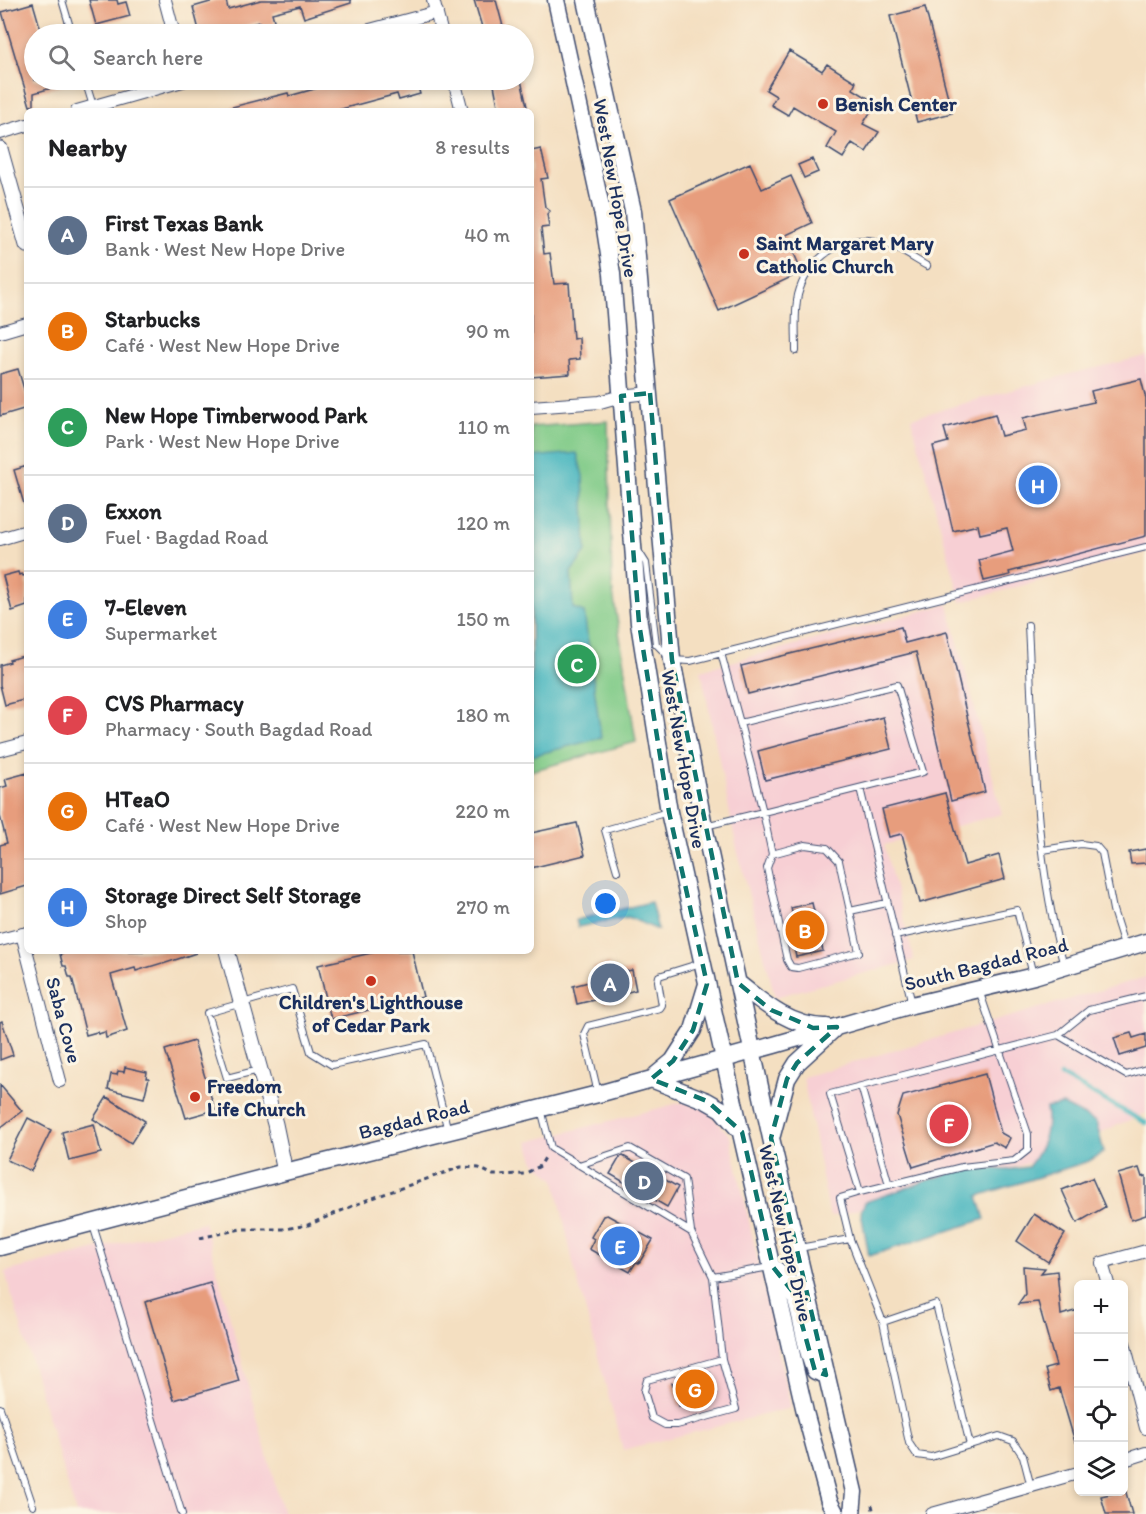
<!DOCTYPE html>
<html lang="en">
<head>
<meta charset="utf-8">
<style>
  :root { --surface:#fff; --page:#f6f6f6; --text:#202124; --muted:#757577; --line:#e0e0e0; --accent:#111827 }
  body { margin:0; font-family:Itim,sans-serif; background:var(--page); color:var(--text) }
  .controls { position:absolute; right:18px; bottom:18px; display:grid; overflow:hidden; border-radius:9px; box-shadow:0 3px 9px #0003 }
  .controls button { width:54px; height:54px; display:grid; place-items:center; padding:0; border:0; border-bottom:2px solid var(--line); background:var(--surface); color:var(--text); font:30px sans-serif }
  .you { position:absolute; left:606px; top:904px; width:21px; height:21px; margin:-15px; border:4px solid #fff; border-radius:50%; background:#1a73e8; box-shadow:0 0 0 9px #1a73e833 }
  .badge { display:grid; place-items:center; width:39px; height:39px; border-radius:50%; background:var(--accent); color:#fff; font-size:20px; font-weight:700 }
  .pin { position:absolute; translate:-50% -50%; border:3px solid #fff; box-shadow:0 2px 6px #0006 }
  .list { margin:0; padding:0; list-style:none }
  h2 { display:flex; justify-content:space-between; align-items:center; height:78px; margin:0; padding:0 24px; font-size:26px }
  h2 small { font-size:20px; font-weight:400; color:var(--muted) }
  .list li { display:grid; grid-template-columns:39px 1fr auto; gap:18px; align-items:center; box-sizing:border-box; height:96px; padding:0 24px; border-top:2px solid var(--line) }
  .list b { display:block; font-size:22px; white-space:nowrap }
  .list p { margin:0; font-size:20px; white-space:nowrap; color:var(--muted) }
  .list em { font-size:20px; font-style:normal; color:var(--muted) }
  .icon { flex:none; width:33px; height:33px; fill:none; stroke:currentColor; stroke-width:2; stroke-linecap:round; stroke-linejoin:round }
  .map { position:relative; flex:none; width:1146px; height:1514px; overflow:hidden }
  .search { position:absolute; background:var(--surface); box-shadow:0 3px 9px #0003; left:24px; top:24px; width:510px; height:66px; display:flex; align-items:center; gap:15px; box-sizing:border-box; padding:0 21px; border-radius:33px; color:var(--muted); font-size:22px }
  .panel { position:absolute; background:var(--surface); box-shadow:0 3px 9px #0003; left:24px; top:108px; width:510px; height:846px; border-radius:9px }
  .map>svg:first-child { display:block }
</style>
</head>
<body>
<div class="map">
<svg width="1146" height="1514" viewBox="0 0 1146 1514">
  <rect width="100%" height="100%" fill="#fcf5e5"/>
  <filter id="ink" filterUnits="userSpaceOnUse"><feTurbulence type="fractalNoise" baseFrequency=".0167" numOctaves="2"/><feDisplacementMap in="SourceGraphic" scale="12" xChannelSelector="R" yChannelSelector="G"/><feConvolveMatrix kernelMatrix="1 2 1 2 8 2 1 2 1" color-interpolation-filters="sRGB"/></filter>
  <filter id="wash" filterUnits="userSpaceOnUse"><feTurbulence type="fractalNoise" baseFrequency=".008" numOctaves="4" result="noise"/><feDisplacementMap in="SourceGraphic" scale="24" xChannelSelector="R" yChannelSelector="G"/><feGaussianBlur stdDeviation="1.35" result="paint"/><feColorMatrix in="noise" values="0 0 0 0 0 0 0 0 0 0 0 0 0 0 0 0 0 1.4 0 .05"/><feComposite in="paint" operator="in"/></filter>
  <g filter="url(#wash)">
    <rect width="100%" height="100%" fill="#f4dfc1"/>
    <!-- built -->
    <path fill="#f7cfd4" d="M1146,356V552L961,602L911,418L1074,373Z
      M948,604L1002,814L884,845L914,960L775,997L737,849L701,670Z
      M1146,977V1113L1030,1163L830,1217L803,1077Z
      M683,1102L707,1110L730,1136L791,1408L623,1450L574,1267L555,1180L535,1162L528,1142Z
      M204,1222L283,1514H76L5,1272Z"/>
    <!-- green -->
    <path fill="#7fca87" stroke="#4d7c72" stroke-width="1.5" d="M608,421L612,586L636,742L531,771V427Z"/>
    <!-- water -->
    <path fill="#47b6bf" stroke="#31728e" stroke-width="1.5" d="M577,453L583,476L586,552L571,572L573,608L584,612L601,738L531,756V457Z
      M651,902L658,930L628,917L578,927L576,920Z
      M1063,1105L1096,1122L1104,1152L1089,1161L978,1196L985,1219L869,1256L861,1212L865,1202L970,1166L1005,1170L1028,1167C1042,1150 1050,1129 1046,1108Z"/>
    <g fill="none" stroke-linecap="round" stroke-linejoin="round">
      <!-- stream -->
      <path stroke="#47b6bf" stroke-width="4.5" d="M1061,1076L1146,1123"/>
    </g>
    <g id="blocks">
      <!-- building -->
      <path fill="#e79d7d" d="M89,0H117L118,4L126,2L130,16L96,25Z
        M217,0H226L228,9L261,0H351V3L304,18L300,6L272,13L275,24L261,28L259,22L234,29L235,34H200L193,7Z
        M474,0H496L505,34H484Z
        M33,3L42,34H34V80H69V83L34,93V105L30,106L2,12Z
        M925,7L952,113L917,122L890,16Z
        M789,51L822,71L827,64L856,82L853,89L876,103L863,124L879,132L866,152L852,143L843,158L827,148L836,132L793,106L788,115L771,105L776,96L766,90Z
        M330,80H416L420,94L399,100L397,94L334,111H233L232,107L288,93L289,96L318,88L316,83Z
        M493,80H521L528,111H499Z
        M541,149L548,178L541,179L545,207L550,211L547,214L549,227L541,228L544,254L550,253L554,284L569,283L573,339L579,338L580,359L569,360L570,374L531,377V151Z
        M812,159L818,172L804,178L798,165Z
        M750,163L762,189L791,176L812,223L786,235L802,272L719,311L670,199Z
        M18,369L27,399V408L0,416V374Z
        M1141,379L1146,399V536L1009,572L1010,575L984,581L979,560L1013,551L1007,528L980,534L978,525L953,531L933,446L948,442L944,428L995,414L1001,436L1026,430L1023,418L1094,402L1091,391Z
        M27,466V504H24L14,470Z
        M18,572L19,575L22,574L23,576L27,575V606L12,611L3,576Z
        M901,627L905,643L947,632L985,792L951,801L916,652L748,694L741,666Z
        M27,655V699L5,705L0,685V665L10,662L9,660Z
        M883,717L891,749L765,780L758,751Z
        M27,773V886L0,894V845L7,843L0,816V788L7,786L5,779Z
        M945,793L965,865L999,855L1005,879L920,903L902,834L889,837L882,809Z
        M577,823L585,855L531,868V833Z
        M1146,849V863L1131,864L1129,852Z
        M812,903L823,951L796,957L790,930L796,929L791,908Z
        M68,951H195L196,953L163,964L162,963L136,971L135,968L111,975L127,1031L106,1038L105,1032L98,1034L97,1032L86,1035L72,977H69L66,966H63L60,954Z
        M380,951H412L423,997L331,1019L318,965Z
        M609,964L611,975L632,970L636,990L616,995L617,1000L604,1003L602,998L577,1004L573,986L596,980L593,968Z
        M2,1021L13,1055L0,1060V1022Z
        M1131,1033L1133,1038L1146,1034V1048L1120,1056L1114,1038Z
        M194,1041L215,1110L186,1118L165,1050Z
        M125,1067L147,1072L146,1078H149L144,1098L108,1089L111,1074L117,1075L118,1071L124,1072Z
        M985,1074L1001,1133L1010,1138L1005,1148L994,1142L913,1167L897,1115L903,1096Z
        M0,1085L22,1111L0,1128Z
        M107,1097L145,1121L131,1143L93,1119Z
        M28,1118L51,1130L31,1171L7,1160Z
        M94,1124L101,1153L69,1161L62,1132Z
        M623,1156L678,1187L667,1207L610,1174L620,1157Z
        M1139,1168L1142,1177L1146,1176V1215L1131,1220L1118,1174Z
        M1092,1178L1105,1207L1077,1223L1062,1190Z
        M1034,1214L1065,1234L1048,1262L1017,1241Z
        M607,1215L653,1240L639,1263L636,1262L630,1272L589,1249L594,1239L591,1237L603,1216Z
        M1023,1266L1045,1268L1041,1273L1057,1271L1061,1315L1078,1310V1442H1075L1059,1388L1051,1391L1045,1369L1056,1366L1038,1302L1018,1304L1025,1294Z
        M210,1283L239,1381L174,1400L145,1302Z
        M710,1372L717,1395L679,1406L672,1383Z
        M1125,1489L1132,1514H1106L1101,1496L1124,1491Z"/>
    </g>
  </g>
  <g filter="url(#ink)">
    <use href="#blocks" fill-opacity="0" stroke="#3c496d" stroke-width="1.5"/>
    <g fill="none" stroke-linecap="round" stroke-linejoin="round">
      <defs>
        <path id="service" d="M62,0L72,34
          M85,80L93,106
          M796,351C796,333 794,313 798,295C806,264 835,238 868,240C889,241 909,256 927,266
          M639,552L646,563L656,644L672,660L690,661L1146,547
          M1028,625C1034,738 1033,856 1064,966
          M721,653L740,723
          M860,788L912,1004
          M705,826L763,812L740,723L897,685L923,772L763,812L772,854L805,845L827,848L839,861L859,952L798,968L791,967L787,960L767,868L772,854
          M1043,850L1081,844L1096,846L1102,853L1113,910L1125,948
          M617,871L605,830L668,812
          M850,911L887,903
          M895,936L1017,910L1033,975
          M1058,1035L1089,1010L1146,996
          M259,1070L227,1078L207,1013L292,989L311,1052L332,1065L426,1044L448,1131
          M861,1086L889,1185
          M598,1093L584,1034L588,1026L660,1008L662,1005L658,981L659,976L701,963
          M541,1109L551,1148L691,1232L713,1277L770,1267
          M579,1165L630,1148L684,1179L691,1232
          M860,1192L962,1167L1014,1161L1028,1150V1134L979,990
          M93,1225L182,1514
          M850,1239L883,1322L909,1443L917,1455L931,1457L999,1436L1013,1441L1023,1456L1031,1487
          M799,1248L850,1239L840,1198L860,1192L830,1094L1058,1035L1126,1075L1146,1069
          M713,1277L722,1359L736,1409L677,1425H665L652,1418L644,1391L647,1380L722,1359
          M883,1322L936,1304L970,1445
          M0,1408L33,1506"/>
        <path id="minor" d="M165,0L174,34
          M433,0L442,34
          M355,34L437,12
          M454,80L462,111
          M77,111L186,80
          M0,133L27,125
          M0,332L27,324
          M531,407L600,402L621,396L650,393
          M0,539L27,531
          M0,750L27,743
          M22,934L60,1081
          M0,940L27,933
          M1108,1284L1102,1263L1146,1251
          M1124,1343L1146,1428
          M1124,1460L1146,1453
          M932,1514L1078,1473"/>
        <path id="tertiary" d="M0,149L27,245
          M227,951L275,1124L285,1172"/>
        <path id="secondary" d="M556,0L603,216L612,274L639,623L669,812L724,1059L805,1412L829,1501L836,1514
          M586,0L633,211L672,660L704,826L771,1138L854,1492L852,1514
          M738,983C764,1004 792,1028 827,1027
          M656,1075L673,1061L693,1030L707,984
          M651,1079L707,1101L721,1109L741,1132
          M772,1135L787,1079L797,1063L834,1029
          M0,1247L285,1172L598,1094L774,1045L912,1005L1034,976L1146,942
          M773,1267C777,1271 783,1274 787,1279C802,1303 802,1343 815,1371L826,1375"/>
      </defs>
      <!-- service casing -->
      <use href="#service" stroke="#3c496d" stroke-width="8"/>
      <!-- minor casing -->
      <use href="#minor" stroke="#3c496d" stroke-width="14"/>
      <!-- tertiary casing -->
      <use href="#tertiary" stroke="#3c496d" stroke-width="17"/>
      <!-- secondary casing -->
      <use href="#secondary" stroke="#3c496d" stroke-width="19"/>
      <!-- path -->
      <path stroke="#3c496d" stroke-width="3" stroke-dasharray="4.5 4.5" stroke-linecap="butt" d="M200,1238L241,1229H284L308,1225L367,1200L461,1167L479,1168L493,1175L524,1174L540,1166L546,1156
        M872,1505L874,1514"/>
      <!-- service -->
      <use href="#service" stroke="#fff" stroke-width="6"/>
      <!-- minor -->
      <use href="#minor" stroke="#fff" stroke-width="12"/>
      <!-- tertiary -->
      <use href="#tertiary" stroke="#fff" stroke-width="15"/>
      <!-- secondary -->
      <use href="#secondary" stroke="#fff" stroke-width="16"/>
    </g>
  </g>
  <!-- marked area -->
  <path fill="none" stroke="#0f766e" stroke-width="4.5" stroke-dasharray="12 8" stroke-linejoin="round" d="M650,393L672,660L738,983L771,1010L793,1019L813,1028L837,1027L797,1063L787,1079L771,1138L826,1375L815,1371L793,1292L773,1267L742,1132L707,1101L651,1079L673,1061L693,1030L707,984L669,812L639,623L621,396Z"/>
  <!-- markers -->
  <g fill="#c8321e" stroke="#fcf5e5" stroke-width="2">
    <circle cx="823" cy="104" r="6"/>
    <circle cx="744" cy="254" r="6"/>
    <circle cx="371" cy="981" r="6"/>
    <circle cx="195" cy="1097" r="6"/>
  </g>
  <g text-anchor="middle" stroke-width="6" stroke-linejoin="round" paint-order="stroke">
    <!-- poi labels -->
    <g font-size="20" font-weight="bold" fill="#1b2f5e" stroke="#fcf5e5" text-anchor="start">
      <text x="835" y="111">Benish Center</text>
      <text x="756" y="250">Saint Margaret Mary<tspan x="756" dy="23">Catholic Church</tspan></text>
      <text x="371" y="1009" text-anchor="middle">Children's Lighthouse<tspan x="371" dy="23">of Cedar Park</tspan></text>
      <text x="207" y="1093">Freedom<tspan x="207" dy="23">Life Church</tspan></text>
    </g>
    <!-- street labels -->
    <g font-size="20" fill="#1b2f5e" stroke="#fcf5e5">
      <text transform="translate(616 188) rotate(80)" y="7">West New Hope Drive</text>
      <text transform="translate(684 759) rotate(80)" y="7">West New Hope Drive</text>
      <text transform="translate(986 964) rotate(-14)" y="7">South Bagdad Road</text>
      <text transform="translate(64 1020) rotate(75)" y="7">Saba Cove</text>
      <text transform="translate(414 1119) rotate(-14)" y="7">Bagdad Road</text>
      <text transform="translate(786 1233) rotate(77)" y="7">West New Hope Drive</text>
    </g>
  </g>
</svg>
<div class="controls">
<button>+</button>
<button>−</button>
<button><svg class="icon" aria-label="locate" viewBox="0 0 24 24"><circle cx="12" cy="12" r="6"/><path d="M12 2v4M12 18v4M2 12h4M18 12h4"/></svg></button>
<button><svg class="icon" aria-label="layers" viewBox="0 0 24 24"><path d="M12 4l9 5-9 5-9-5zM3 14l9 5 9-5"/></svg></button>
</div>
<div class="you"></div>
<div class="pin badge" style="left:610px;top:983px;background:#5c6f8a">A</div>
<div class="pin badge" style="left:805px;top:930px;background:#e8710a">B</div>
<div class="pin badge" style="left:577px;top:664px;background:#2e9e5b">C</div>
<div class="pin badge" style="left:644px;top:1181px;background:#5c6f8a">D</div>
<div class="pin badge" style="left:620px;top:1246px;background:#3f7fe0">E</div>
<div class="pin badge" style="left:949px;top:1124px;background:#e0444e">F</div>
<div class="pin badge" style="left:695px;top:1389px;background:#e8710a">G</div>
<div class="pin badge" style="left:1038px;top:485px;background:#3f7fe0">H</div>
<div class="search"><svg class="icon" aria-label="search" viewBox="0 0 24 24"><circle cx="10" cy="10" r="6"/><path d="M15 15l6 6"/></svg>Search here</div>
<section class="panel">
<h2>Nearby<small>8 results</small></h2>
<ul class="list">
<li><span class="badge" style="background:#5c6f8a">A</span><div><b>First Texas Bank</b><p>Bank · West New Hope Drive</p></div><em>40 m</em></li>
<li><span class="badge" style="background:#e8710a">B</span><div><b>Starbucks</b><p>Café · West New Hope Drive</p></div><em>90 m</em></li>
<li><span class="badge" style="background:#2e9e5b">C</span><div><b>New Hope Timberwood Park</b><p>Park · West New Hope Drive</p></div><em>110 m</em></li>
<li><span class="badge" style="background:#5c6f8a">D</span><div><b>Exxon</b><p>Fuel · Bagdad Road</p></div><em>120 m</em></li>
<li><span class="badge" style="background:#3f7fe0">E</span><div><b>7-Eleven</b><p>Supermarket</p></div><em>150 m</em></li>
<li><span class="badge" style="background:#e0444e">F</span><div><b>CVS Pharmacy</b><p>Pharmacy · South Bagdad Road</p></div><em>180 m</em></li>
<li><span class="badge" style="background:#e8710a">G</span><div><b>HTeaO</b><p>Café · West New Hope Drive</p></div><em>220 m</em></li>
<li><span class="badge" style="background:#3f7fe0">H</span><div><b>Storage Direct Self Storage</b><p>Shop</p></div><em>270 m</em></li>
</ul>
</section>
</div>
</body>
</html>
